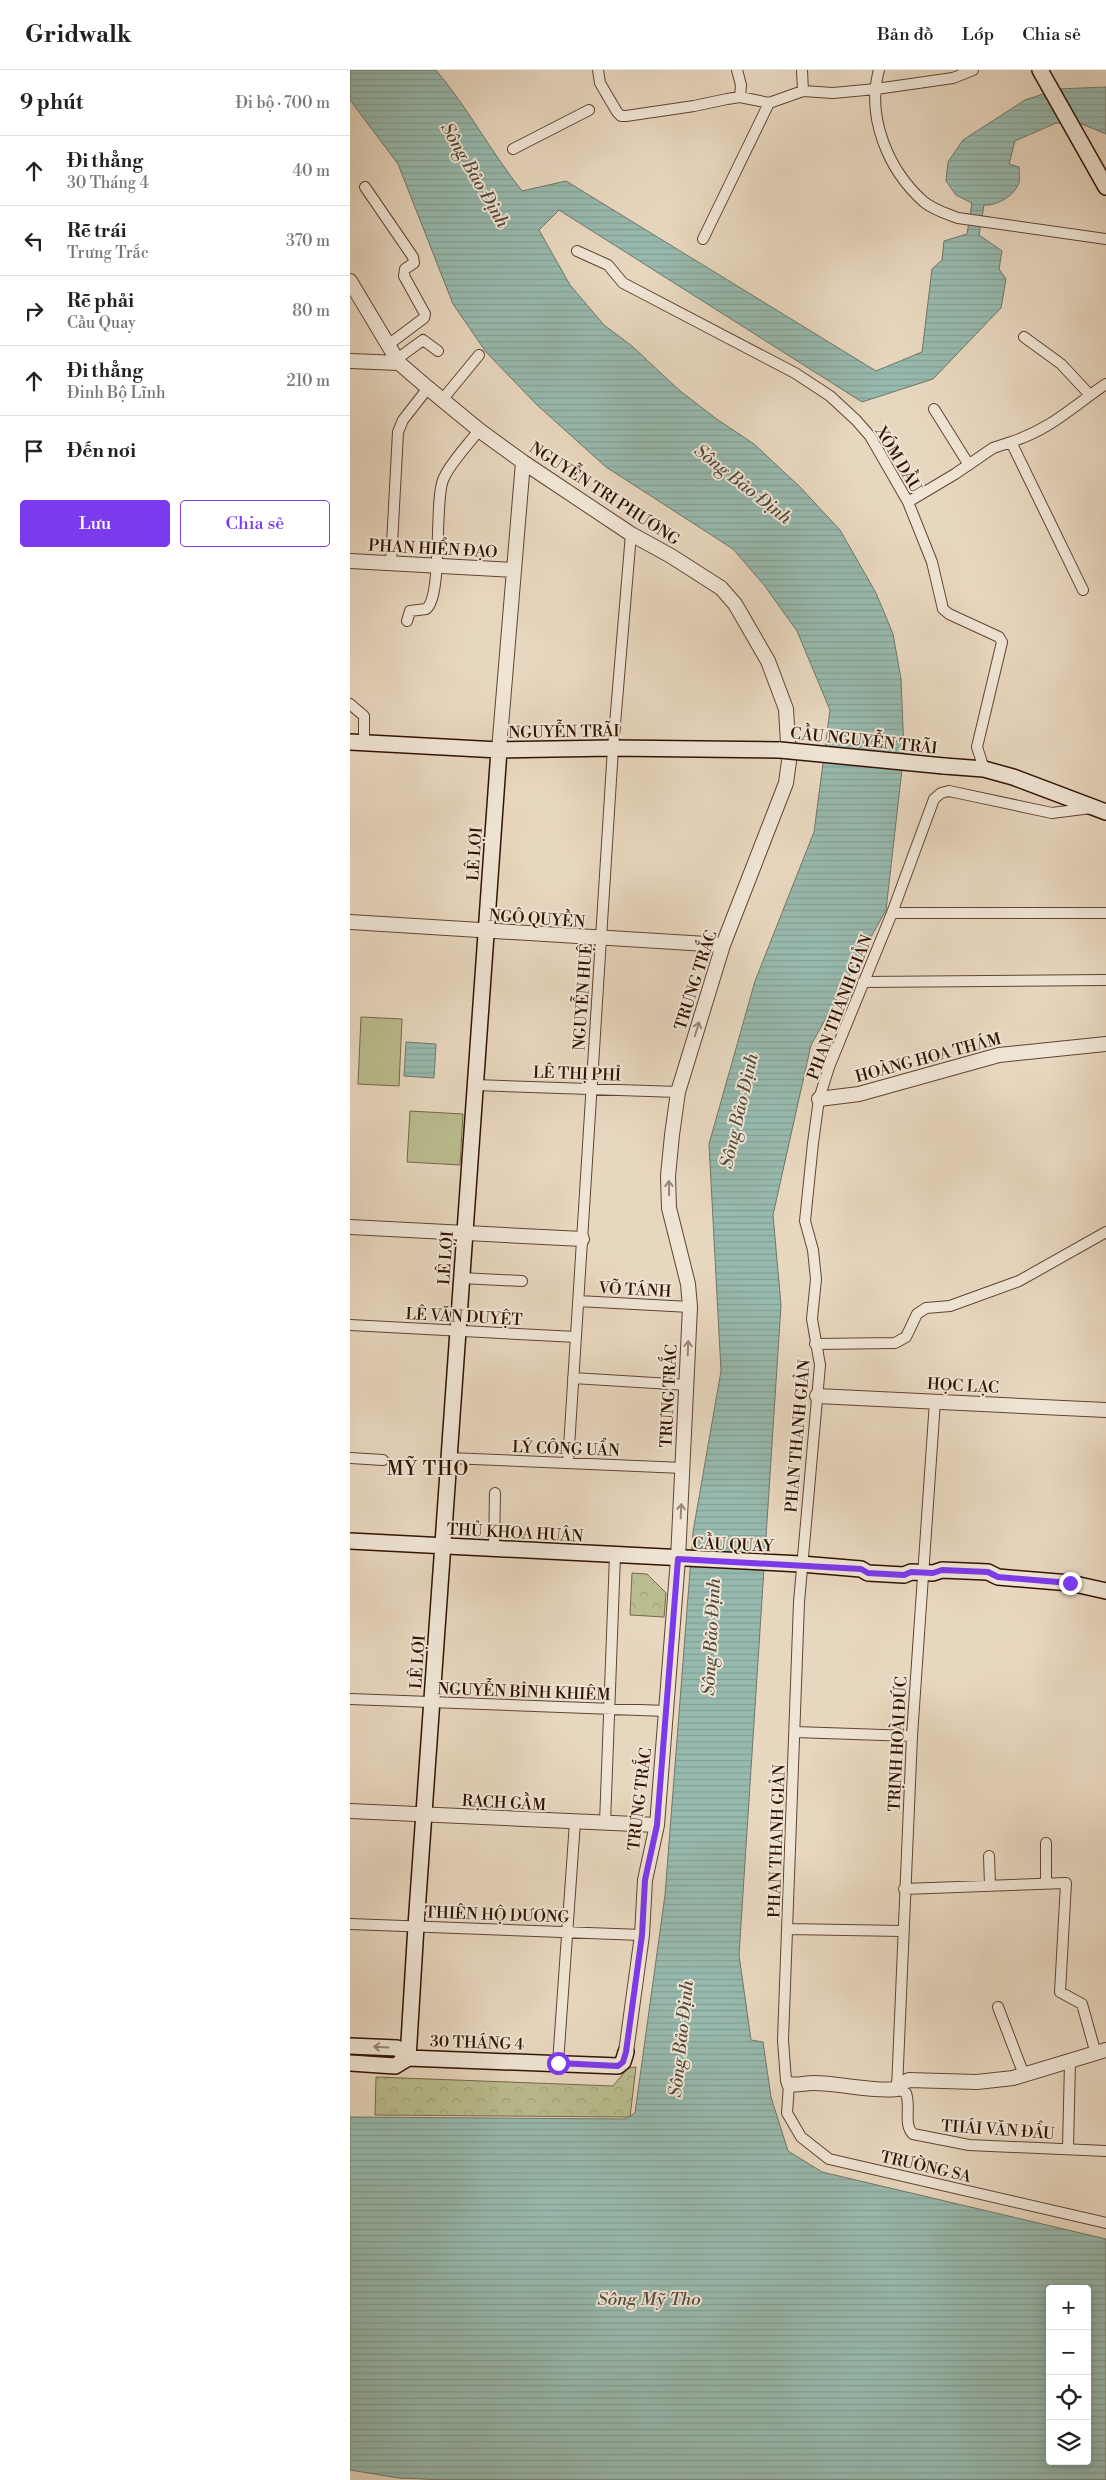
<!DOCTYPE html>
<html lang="vi">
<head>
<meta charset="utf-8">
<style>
  :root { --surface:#fff; --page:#f6f6f6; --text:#222; --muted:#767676; --line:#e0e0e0; --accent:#7c3aed }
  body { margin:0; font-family:"Libre Bodoni",serif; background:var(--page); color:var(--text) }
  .controls { position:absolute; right:15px; bottom:15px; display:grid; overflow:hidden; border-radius:5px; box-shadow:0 2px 12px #0003 }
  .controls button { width:45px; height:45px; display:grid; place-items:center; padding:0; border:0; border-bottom:1px solid var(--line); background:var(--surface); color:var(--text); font:25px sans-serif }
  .stop { position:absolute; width:15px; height:15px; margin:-11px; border:4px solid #7c3aed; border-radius:50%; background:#fff }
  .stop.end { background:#7c3aed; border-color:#fff; box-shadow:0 1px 5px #0008 }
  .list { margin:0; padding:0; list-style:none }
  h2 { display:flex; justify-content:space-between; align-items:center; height:65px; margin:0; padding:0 20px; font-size:21px }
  h2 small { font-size:16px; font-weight:400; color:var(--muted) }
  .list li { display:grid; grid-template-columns:32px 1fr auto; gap:15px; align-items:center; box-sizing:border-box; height:70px; padding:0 20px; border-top:1px solid var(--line) }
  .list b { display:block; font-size:19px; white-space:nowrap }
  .list p { margin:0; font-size:16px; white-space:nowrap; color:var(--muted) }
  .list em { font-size:16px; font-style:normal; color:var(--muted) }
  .actions { display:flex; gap:10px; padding:15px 20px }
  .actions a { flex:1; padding:11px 0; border:1px solid var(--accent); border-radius:5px; text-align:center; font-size:18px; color:var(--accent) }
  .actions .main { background:var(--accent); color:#fff }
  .icon { flex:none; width:28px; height:28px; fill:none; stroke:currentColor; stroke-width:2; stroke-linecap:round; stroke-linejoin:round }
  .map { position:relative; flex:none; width:756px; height:2410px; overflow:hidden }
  header { display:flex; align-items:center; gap:30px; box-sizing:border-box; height:70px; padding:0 25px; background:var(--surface); border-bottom:1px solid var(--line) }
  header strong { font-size:24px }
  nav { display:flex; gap:28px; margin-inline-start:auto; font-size:18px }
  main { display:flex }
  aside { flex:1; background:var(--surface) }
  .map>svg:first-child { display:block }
</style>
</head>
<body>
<header>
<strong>Gridwalk</strong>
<nav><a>Bản đồ</a><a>Lớp</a><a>Chia sẻ</a></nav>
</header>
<main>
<aside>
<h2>9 phút<small>Đi bộ · 700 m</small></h2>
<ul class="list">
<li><svg class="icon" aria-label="ahead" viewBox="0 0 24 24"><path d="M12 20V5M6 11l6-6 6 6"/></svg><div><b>Đi thẳng</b><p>30 Tháng 4</p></div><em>40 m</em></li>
<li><svg class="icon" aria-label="left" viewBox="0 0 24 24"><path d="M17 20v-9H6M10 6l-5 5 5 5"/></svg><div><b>Rẽ trái</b><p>Trưng Trắc</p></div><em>370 m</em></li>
<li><svg class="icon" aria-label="right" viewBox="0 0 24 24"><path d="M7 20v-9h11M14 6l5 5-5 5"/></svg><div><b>Rẽ phải</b><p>Cầu Quay</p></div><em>80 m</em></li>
<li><svg class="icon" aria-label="ahead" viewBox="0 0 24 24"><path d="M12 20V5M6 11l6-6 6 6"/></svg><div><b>Đi thẳng</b><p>Đinh Bộ Lĩnh</p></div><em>210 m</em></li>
<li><svg class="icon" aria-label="arrive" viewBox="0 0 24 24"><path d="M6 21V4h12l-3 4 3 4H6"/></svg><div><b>Đến nơi</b></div></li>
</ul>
<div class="actions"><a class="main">Lưu</a><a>Chia sẻ</a></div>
</aside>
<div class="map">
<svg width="756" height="2410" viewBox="0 0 756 2410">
  <defs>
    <pattern id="forest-crowns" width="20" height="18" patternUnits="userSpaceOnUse" patternTransform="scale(1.25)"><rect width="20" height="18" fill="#babd8f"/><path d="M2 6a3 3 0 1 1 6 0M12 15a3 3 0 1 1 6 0" fill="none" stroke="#a0a27a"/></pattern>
    <pattern id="water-rules" width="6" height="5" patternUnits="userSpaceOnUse" patternTransform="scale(1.25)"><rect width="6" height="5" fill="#98baae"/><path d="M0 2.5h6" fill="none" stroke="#839f94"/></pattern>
  </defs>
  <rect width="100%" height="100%" fill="#e8d7bf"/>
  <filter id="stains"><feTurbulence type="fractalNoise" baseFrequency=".004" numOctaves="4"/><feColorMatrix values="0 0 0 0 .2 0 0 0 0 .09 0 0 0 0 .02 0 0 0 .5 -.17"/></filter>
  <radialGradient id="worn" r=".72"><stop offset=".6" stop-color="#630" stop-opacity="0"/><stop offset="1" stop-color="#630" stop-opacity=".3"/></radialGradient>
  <!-- forest -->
  <path fill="url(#forest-crowns)" stroke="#766848" d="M282,1503L297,1504L316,1523L314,1547L280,1545Z
    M286,1997L280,2047L25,2045L26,2007L263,2016L278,1998Z"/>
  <!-- pitch -->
  <path fill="#babd8f" stroke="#766848" d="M11,947L52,949L49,1016L8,1014Z
    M60,1041L113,1044L110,1095L57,1092Z"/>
  <!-- water -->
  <path fill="url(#water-rules)" stroke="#6f7769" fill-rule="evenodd" d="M0,0H86C118,38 141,82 172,121L216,111L526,301L572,282L582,199L592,190L594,171L617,164L622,133L606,125L596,111L598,92L613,70L675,30L708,19L756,17V64L732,54L706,53L665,71L659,94L669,97C669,101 670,108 669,113C664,126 647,136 634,135L629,165L652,181L649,199L656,209L651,238L583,309L512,332L209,140L189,160L220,215L254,255L282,276L329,320L368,350L404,374L450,417L490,460L526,523L543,564L551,609L554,682L536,840L461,975L423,1145L431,1235L389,1885L401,1970L413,1972L421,2027L438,2081L472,2102L756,2169V2410H95L49,2408L0,2400V2047L275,2049L285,2043L315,1825L343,1462L371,1301L359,1074L405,911L464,762L480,640L447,561L414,515L383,479L256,397L187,335L136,282L103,234L48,94L0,30ZM700,2219H737V2391H700Z
    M56,972L86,974L84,1008L54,1006Z"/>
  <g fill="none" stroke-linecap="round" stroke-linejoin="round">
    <defs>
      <path id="minor" d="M248,0L250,13L267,42L271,46H276L344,36L377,29L390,27L419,33L453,21L483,23L526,19L603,8L623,0
        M387,0L391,15L390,27
        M452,0L453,21
        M529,0C516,47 538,100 574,132C584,140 597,144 608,148L756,169
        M163,79L239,40
        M15,117L63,187L64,193L55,199L54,206L75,244L74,248L38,275
        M353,169L419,33
        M227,181L258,195L273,213L445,303L480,326L506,350L520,366L558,432L582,492L593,539L599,544L649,567L652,572L627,677L634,699
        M674,267L711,294L740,325
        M47,289L73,270L88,281
        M92,330L129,285
        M584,339L619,395
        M661,372C701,359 722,337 756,314
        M558,432L605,404L643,378L661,372L733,520
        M41,493L48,362L53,350L78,318
        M57,551L60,541L76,539C93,527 84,433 93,410C99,394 119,374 129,360
        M0,634L14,646V673
        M741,738L702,743L599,721L591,723L584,729L542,843L479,997L469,1029L463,1073L455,1151L463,1180L466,1209L462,1249L470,1295L449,1532L433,1970L436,2011L439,2014L437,2043L451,2067L479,2089L756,2153
        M542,843H756
        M513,912L756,910
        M125,1015L328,1022
        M111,1208L172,1211
        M228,1231L340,1237
        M0,1255L226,1267
        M465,1274L545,1273L556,1267L567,1244L576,1238L600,1236L669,1211L756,1162
        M223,1308L337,1315
        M585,1331L562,1666L547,2019L556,2023C561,2036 553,2055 563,2064L619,2075L756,2081
        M0,1388L33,1390
        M99,1388L333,1398
        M218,1393L263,678L281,464
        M144,1478L145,1423
        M0,1629L316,1641
        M445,1662L562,1666
        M255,1753L265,1485
        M639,1786L640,1815
        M696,1813V1773
        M554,1819L716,1813L710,1922L732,1934L746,1984
        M0,1854L292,1865
        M438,1859L552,1861
        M648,1937L674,2005
        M208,1993L225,1752
        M718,2078L720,1992"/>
      <path id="tertiary" d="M0,211L49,293L78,318L129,360L173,392L281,464L321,486L371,518L385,534L418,591L436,639L439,691L436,713L373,875L328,1022L322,1065L318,1106L319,1138L338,1214L340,1237L328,1489L307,1755L295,1810L292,1865L276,1982
        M0,291L49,293
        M0,491L164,500
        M149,680L173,392
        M0,852L373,875
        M469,1029L509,1024L649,985L756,974
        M0,1157L232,1169
        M467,1326L756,1340
        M0,1741L307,1755
        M439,2014C447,2016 454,2013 463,2013C490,2013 522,2022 547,2019
        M548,2015L559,2010L627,2012L663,2008L756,1980"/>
      <path id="secondary" d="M690,0L756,117
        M0,672L149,680L263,678L430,680
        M594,696L634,699L663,707L756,742
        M0,1471L451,1494L511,1499L518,1503L554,1505L561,1502L583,1503L592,1500L638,1502L648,1507L720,1513L756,1521
        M0,1976L47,1978L58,1988
        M58,1988L66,1856L149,680
        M0,1993L45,1996L58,1988L268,1996L273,1992L276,1982"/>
    </defs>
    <!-- minor casing -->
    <use href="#minor" stroke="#604431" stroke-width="12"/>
    <!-- tertiary casing -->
    <use href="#tertiary" stroke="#604431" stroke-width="16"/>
    <!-- secondary casing -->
    <use href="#secondary" stroke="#321302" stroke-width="18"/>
    <!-- minor -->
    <use href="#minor" stroke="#f0e5d5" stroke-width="10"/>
    <!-- tertiary -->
    <use href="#tertiary" stroke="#f0e5d5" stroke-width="14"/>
    <!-- secondary -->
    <use href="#secondary" stroke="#f0e5d5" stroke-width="15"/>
    <defs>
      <path id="secondary-bridge" d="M430,680L594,696"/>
    </defs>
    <!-- secondary-bridge casing -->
    <use href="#secondary-bridge" stroke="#321302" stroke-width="18" stroke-linecap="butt"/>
    <!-- secondary-bridge -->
    <use href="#secondary-bridge" stroke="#f0e5d5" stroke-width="15"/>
  </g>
  <!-- one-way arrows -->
  <defs><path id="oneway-shaft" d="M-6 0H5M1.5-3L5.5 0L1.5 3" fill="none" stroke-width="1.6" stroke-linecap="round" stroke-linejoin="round" transform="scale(1.25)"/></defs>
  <g stroke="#9a8676">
    <use href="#oneway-shaft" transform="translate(347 959) rotate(-73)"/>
    <use href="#oneway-shaft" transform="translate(319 1118) rotate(-91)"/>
    <use href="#oneway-shaft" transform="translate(338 1278) rotate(-88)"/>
    <use href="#oneway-shaft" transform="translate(331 1441) rotate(-87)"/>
    <use href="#oneway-shaft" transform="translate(31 1977) rotate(-177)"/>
  </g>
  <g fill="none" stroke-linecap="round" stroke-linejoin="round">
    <!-- route -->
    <path stroke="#7c3aed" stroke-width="6" d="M208,1993L268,1996L273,1992L276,1982L292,1865L295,1810L307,1755L328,1489L511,1499L518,1503L554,1505L561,1502L583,1503L592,1500L638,1502L648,1507L720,1513"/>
  </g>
  <g text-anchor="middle" stroke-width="4" stroke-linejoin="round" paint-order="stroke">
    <!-- street labels -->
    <g font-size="16" fill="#321302" stroke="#f0e5d5">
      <text transform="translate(549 389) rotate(59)" y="6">XÓM DẦU</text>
      <text transform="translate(255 423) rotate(33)" y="6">NGUYỄN TRI PHƯƠNG</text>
      <text transform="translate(83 478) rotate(3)" y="6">PHAN HIỂN ĐẠO</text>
      <text transform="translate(214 661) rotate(-1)" y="6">NGUYỄN TRÃI</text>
      <text transform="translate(514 670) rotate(6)" y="6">CẦU NGUYỄN TRÃI</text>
      <text transform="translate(124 784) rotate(-86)" y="6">LÊ LỢI</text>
      <text transform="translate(187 848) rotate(4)" y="6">NGÔ QUYỀN</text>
      <text transform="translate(345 910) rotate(-72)" y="6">TRƯNG TRẮC</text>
      <text transform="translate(232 927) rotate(-86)" y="6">NGUYỄN HUỆ</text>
      <text transform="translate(489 937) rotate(-69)" y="6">PHAN THANH GIẢN</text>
      <text transform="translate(578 987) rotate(-15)" y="6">HOÀNG HOA THÁM</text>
      <text transform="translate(227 1003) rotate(2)" y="6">LÊ THỊ PHỈ</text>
      <text transform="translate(95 1188) rotate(-86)" y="6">LÊ LỢI</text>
      <text transform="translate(285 1219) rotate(3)" y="6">VÕ TÁNH</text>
      <text transform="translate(114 1246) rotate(3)" y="6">LÊ VĂN DUYỆT</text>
      <text transform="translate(613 1315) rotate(3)" y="6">HỌC LẠC</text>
      <text transform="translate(318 1326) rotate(-87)" y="6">TRƯNG TRẮC</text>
      <text transform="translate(447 1366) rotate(-85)" y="6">PHAN THANH GIẢN</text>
      <text transform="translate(216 1378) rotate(2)" y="6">LÝ CÔNG UẨN</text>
      <text transform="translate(165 1462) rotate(3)" y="6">THỦ KHOA HUÂN</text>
      <text transform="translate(383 1474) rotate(2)" y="6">CẦU QUAY</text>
      <text transform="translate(67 1592) rotate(-86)" y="6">LÊ LỢI</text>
      <text transform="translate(174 1621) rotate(2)" y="6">NGUYỄN BỈNH KHIÊM</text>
      <text transform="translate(547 1674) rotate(-87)" y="6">TRỊNH HOÀI ĐỨC</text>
      <text transform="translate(289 1729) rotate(-83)" y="6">TRƯNG TRẮC</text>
      <text transform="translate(154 1732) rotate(3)" y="6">RẠCH GẦM</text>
      <text transform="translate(426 1771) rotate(-88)" y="6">PHAN THANH GIẢN</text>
      <text transform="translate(147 1844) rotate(2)" y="6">THIÊN HỘ DƯƠNG</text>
      <text transform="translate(127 1972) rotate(2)" y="6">30 THÁNG 4</text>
      <text transform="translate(648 2059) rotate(4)" y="6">THÁI VĂN ĐẨU</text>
      <text transform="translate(576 2096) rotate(13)" y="6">TRƯỜNG SA</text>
    </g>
    <!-- water labels -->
    <g font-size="18" font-style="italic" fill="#564d3e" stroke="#f0e5d5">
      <text transform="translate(125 105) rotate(60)" y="6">Sông Bảo Định</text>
      <text transform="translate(393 414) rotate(38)" y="6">Sông Bảo Định</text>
      <text transform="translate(389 1041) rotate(-77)" y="6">Sông Bảo Định</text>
      <text transform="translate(361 1567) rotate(-87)" y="6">Sông Bảo Định</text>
      <text transform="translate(331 1969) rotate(-84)" y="6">Sông Bảo Định</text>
      <text x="299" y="2235">Sông Mỹ Tho</text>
    </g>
    <!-- quarter labels -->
    <g font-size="19" letter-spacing="1" fill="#321302" stroke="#f0e5d5">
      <text x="78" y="1405">MỸ THO</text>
    </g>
  </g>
  <rect width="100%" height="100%" filter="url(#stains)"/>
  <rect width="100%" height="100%" fill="url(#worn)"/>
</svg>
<div class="controls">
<button>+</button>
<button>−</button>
<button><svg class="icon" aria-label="locate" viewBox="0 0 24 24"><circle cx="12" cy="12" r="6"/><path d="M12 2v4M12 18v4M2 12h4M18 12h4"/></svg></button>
<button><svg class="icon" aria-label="layers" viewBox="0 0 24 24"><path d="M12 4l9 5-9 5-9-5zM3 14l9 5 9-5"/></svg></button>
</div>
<div class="stop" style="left:208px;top:1993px"></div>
<div class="stop end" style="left:720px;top:1513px"></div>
</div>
</main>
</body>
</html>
